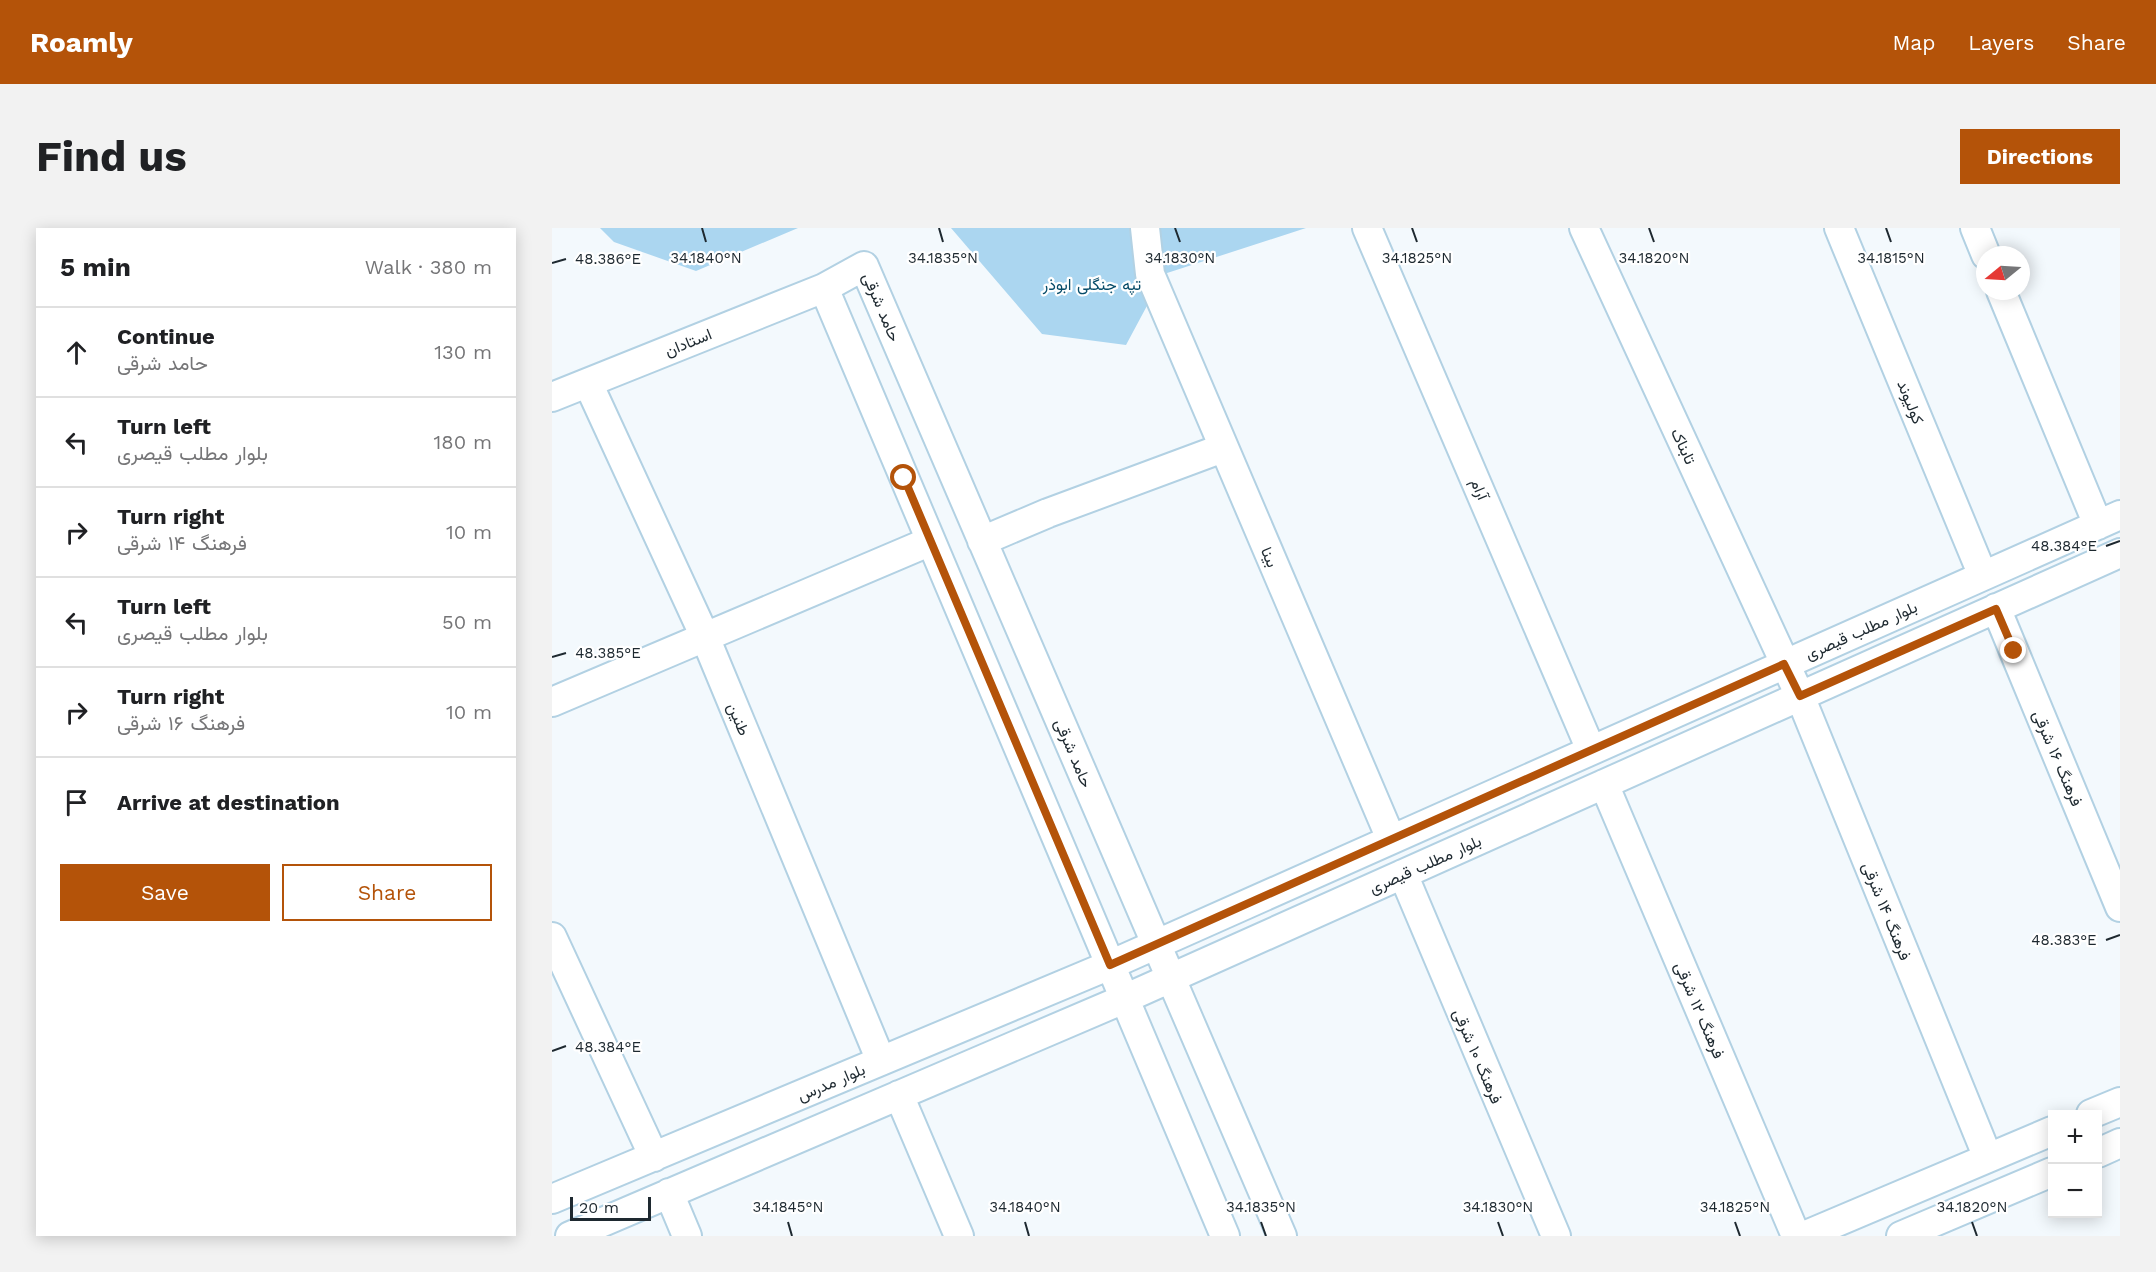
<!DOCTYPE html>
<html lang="en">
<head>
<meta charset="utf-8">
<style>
  :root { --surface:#fff; --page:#f2f2f2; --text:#202124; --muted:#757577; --line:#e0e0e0; --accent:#b45309 }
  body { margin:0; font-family:"Work Sans",Vazirmatn,sans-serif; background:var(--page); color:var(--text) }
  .controls { position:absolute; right:18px; bottom:18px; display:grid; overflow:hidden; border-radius:0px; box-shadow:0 3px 15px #0003 }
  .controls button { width:54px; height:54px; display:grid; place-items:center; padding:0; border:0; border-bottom:2px solid var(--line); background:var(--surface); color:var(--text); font:30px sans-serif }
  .compass { position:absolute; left:1424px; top:18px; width:54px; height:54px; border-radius:50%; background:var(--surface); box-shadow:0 3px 15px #0003; rotate:252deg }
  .scale { position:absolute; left:18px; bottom:15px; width:81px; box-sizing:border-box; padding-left:6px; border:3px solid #1e2930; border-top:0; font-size:16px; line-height:21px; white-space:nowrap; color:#1e2930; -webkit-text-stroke:4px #fff; paint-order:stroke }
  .stop { position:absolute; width:18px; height:18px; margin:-14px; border:4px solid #b45309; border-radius:50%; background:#fff }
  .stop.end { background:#b45309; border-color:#fff; box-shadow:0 2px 6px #0008 }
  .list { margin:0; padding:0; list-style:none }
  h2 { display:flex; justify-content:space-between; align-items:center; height:78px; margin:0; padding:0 24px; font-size:26px }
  h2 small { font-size:20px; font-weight:400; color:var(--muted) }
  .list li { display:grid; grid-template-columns:39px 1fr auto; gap:18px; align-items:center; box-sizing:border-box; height:90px; padding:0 24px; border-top:2px solid var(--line) }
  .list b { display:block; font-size:22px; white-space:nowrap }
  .list p { margin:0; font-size:20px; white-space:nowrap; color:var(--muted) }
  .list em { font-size:20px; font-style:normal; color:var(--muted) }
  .actions { display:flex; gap:12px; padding:18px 24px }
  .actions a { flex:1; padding:14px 0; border:2px solid var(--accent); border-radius:0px; text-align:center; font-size:21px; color:var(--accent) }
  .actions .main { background:var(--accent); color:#fff }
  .icon { flex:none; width:33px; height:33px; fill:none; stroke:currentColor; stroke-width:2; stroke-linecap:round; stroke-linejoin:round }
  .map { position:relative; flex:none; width:1568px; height:1008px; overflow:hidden; border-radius:0px }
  header { display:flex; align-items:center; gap:36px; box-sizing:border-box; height:84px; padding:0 30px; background:var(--accent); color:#fff }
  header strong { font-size:28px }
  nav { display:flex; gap:33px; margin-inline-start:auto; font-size:21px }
  .intro { display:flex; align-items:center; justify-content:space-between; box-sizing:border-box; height:144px; padding:0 36px }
  h1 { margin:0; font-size:42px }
  .button { padding:15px 27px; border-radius:0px; background:var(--accent); color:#fff; font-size:21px; font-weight:700 }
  main { display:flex; gap:36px; padding:0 36px }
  aside { flex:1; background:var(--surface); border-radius:0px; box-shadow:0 3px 15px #0003 }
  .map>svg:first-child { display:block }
</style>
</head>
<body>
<header>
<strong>Roamly</strong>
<nav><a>Map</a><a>Layers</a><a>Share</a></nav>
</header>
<div class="intro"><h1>Find us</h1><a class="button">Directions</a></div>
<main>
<aside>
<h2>5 min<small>Walk · 380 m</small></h2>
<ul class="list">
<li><svg class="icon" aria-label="ahead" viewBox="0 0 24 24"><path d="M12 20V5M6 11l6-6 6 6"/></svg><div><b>Continue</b><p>حامد شرقی</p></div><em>130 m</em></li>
<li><svg class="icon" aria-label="left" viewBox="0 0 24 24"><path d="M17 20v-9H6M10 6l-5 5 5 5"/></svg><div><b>Turn left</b><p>بلوار مطلب قیصری</p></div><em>180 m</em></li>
<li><svg class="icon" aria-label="right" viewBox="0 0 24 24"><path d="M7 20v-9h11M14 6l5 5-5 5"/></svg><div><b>Turn right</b><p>فرهنگ ۱۴ شرقی</p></div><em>10 m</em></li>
<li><svg class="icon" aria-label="left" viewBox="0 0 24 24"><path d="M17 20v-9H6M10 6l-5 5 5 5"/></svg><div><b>Turn left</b><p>بلوار مطلب قیصری</p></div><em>50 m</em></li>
<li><svg class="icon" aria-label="right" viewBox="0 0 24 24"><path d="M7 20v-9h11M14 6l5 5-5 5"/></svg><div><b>Turn right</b><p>فرهنگ ۱۶ شرقی</p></div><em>10 m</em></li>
<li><svg class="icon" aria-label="arrive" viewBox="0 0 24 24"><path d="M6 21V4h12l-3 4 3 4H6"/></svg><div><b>Arrive at destination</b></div></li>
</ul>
<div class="actions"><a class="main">Save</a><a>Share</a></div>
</aside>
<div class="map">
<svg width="1568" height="1008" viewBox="0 0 1568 1008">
  <rect width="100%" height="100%" fill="#f3f9fd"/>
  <!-- green -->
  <path fill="#abd6f0" d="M48,0H246L144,43L62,14Z
    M399,0H754L612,46L574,117L490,106Z"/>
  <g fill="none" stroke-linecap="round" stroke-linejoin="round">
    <defs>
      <path id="street" d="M593,0L598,46L839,611
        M815,0L1039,522
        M1032,0L1248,468L1436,930
        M1287,0L1431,348
        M1423,0L1434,27
        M272,60L673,1008
        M1449,63L1546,297
        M36,155L153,409L329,833
        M0,169L272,60L312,38L730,1008
        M430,313L496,285L671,220
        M1444,380L1568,679
        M0,474L379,313
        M1052,556L1244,1008
        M851,646L1004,1008
        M0,709L102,929
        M347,867L407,1008
        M1539,886L1568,874
        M1546,925L1568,915
        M117,965L135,1008
        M0,971L558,737L1568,287
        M18,1008L572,771L1568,325
        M1252,1008L1500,903
        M1349,1008L1500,944"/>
    </defs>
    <!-- street casing -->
    <use href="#street" stroke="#b2d1e3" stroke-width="32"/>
    <!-- street -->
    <use href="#street" stroke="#fff" stroke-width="28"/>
  </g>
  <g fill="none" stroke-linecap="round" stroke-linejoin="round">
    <!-- route -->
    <path stroke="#b45309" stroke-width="8" d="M352,250L558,737L1232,436L1248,468L1444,381L1462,423"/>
  </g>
  <!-- ticks -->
  <path fill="none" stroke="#1e2930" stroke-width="2" d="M150,0L154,14M387,0L391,14M623,0L628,14M860,0L865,14M1097,0L1102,14M1334,0L1339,14M0,35L14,31M1554,318L1568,313M0,429L14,425M1554,712L1568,707M0,823L14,818M236,994L240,1008M473,994L477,1008M709,994L714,1008M946,994L951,1008M1183,994L1188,1008M1420,994L1425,1008"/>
  <g text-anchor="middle" stroke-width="4.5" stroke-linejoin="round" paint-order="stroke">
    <!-- park labels -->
    <g font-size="16" fill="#074c69" stroke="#fff">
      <text x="540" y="62">تپه جنگلی ابوذر</text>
    </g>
    <!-- street labels -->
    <g font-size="16" fill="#1e2930" stroke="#fff">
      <text transform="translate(330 79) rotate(67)" y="6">حامد شرقی</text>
      <text transform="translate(136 114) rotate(-22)" y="6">استادان</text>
      <text transform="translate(1359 174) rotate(68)" y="6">کولیوند</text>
      <text transform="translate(1132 218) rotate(65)" y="6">تابناک</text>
      <text transform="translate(928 261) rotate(67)" y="6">آرام</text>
      <text transform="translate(718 329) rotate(67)" y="6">بینا</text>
      <text transform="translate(1309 402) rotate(-24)" y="6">بلوار مطلب قیصری</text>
      <text transform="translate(187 491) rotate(67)" y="6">طنین</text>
      <text transform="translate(522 525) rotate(67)" y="6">حامد شرقی</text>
      <text transform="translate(1506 530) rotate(67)" y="6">فرهنگ ۱۶ شرقی</text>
      <text transform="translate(873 636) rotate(-24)" y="6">بلوار مطلب قیصری</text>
      <text transform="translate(1335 683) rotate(68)" y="6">فرهنگ ۱۴ شرقی</text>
      <text transform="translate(1148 782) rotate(67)" y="6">فرهنگ ۱۲ شرقی</text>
      <text transform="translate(926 828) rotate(67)" y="6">فرهنگ ۱۰ شرقی</text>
      <text transform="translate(279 854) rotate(-23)" y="6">بلوار مدرس</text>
    </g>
  </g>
  <g font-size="15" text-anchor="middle" fill="#1e2930" stroke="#fff" stroke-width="4.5" stroke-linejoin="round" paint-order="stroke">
    <text x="154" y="35">34.1840°N</text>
    <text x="391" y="35">34.1835°N</text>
    <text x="628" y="35">34.1830°N</text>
    <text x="865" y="35">34.1825°N</text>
    <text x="1102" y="35">34.1820°N</text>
    <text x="1339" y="35">34.1815°N</text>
    <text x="56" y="36">48.386°E</text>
    <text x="1512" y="323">48.384°E</text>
    <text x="56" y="430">48.385°E</text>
    <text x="1512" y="717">48.383°E</text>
    <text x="56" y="824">48.384°E</text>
    <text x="236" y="984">34.1845°N</text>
    <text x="473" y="984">34.1840°N</text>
    <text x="709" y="984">34.1835°N</text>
    <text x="946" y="984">34.1830°N</text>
    <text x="1183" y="984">34.1825°N</text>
    <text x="1420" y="984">34.1820°N</text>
  </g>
</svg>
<div class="controls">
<button>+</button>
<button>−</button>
</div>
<svg class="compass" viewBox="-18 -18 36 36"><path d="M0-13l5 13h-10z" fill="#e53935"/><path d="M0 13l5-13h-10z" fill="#757577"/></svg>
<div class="scale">20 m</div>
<div class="stop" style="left:352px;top:250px"></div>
<div class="stop end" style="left:1462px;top:423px"></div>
</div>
</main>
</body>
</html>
